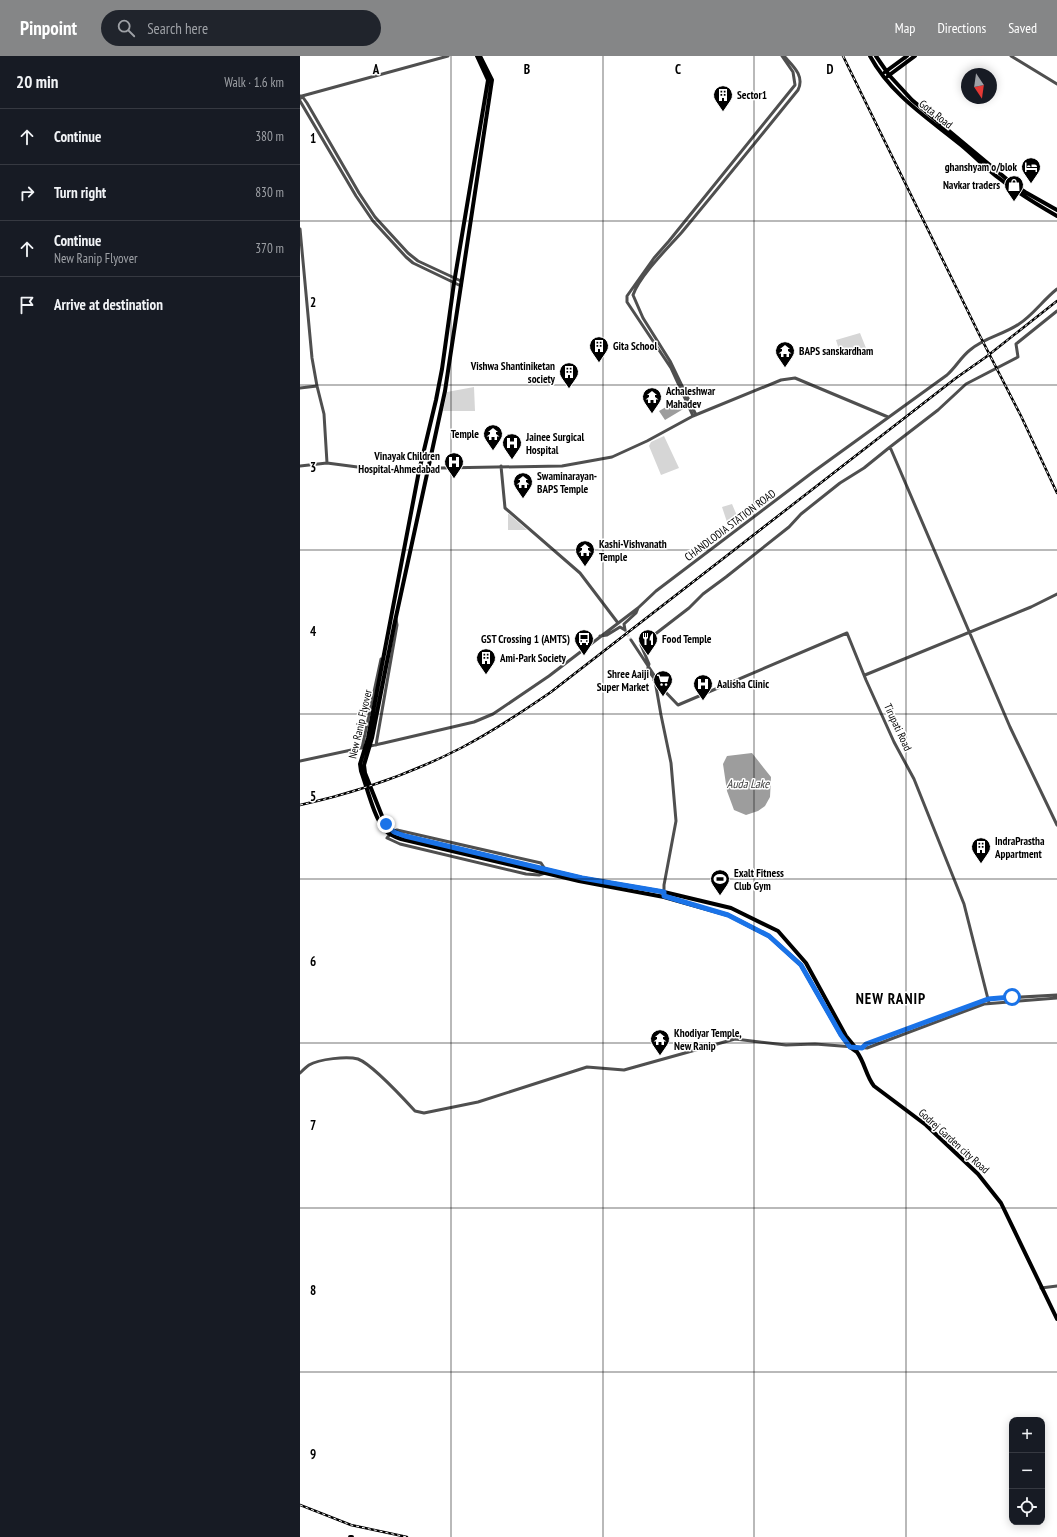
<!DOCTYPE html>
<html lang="en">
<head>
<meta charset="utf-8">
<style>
  :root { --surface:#171b24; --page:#20242c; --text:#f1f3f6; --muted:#9ea1a6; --line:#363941; --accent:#858687 }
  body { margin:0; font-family:"PT Sans Narrow",sans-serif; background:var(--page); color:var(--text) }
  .controls { position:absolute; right:12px; bottom:12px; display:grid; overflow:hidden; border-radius:8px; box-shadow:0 2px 10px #0003 }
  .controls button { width:36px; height:36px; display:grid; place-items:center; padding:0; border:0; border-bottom:1px solid var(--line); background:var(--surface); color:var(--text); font:20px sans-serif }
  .compass { position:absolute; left:661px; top:12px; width:36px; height:36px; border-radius:50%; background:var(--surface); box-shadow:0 2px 10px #0003; rotate:167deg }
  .stop { position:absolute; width:12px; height:12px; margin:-9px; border:3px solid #1a73e8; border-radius:50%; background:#fff }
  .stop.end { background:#1a73e8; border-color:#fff; box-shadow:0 1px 4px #0008 }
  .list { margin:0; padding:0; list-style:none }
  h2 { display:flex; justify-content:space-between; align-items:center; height:52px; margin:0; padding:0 16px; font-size:17px }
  h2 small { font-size:13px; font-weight:400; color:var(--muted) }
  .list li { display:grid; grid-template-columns:26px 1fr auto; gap:12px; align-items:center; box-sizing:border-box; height:56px; padding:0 16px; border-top:1px solid var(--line) }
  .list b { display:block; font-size:15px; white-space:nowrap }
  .list p { margin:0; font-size:13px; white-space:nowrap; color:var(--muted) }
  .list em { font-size:13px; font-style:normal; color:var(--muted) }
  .icon { flex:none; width:22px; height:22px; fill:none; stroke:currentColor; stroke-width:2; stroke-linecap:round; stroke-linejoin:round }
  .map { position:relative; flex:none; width:757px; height:1481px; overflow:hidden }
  header { display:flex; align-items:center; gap:24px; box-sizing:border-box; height:56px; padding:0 20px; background:var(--accent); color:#fff }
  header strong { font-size:19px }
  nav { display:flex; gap:22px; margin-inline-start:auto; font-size:14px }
  .search { width:280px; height:36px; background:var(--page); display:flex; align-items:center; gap:10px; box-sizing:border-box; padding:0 14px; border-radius:22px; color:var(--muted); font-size:15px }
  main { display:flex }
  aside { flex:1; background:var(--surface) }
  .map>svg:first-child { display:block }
</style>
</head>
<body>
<header>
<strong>Pinpoint</strong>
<div class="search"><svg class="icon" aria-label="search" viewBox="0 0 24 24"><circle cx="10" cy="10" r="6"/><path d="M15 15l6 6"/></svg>Search here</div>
<nav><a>Map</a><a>Directions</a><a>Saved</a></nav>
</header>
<main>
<aside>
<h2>20 min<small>Walk · 1.6 km</small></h2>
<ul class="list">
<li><svg class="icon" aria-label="ahead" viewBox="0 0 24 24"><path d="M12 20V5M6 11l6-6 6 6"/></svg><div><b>Continue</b></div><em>380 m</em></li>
<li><svg class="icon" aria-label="right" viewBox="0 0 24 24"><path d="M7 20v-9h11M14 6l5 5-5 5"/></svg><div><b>Turn right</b></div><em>830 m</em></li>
<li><svg class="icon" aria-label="ahead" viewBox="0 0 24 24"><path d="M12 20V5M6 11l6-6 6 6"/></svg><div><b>Continue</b><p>New Ranip Flyover</p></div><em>370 m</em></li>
<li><svg class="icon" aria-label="arrive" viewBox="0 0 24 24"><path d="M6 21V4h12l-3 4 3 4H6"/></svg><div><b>Arrive at destination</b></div></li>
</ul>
</aside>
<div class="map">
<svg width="757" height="1481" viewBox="0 0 757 1481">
  <rect width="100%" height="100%" fill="#fff"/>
  <!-- green -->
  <path fill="#d6d6d6" d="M560,277L566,292L541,300L536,284Z
    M174,331L175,355H143L147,336Z
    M364,380L379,412L361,419L349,390L351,386Z
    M432,448L441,469L439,470L436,463L427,466L422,451Z
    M208,458H209L227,474H208Z"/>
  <!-- water -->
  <path fill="#9d9d9d" d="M380,343L385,352L365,364L359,355Z
    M452,697L471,721L470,741L465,750L458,755L446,759L434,754L427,735L423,708L427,700Z"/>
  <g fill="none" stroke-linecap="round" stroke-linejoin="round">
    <!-- minor-tunnel -->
    <path stroke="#d9d9d9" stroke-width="3" stroke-dasharray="3 1.5" stroke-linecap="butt" d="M325,574L331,584"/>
    <!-- minor -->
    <path stroke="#4f4f4f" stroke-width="3" d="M711,0L757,28
      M0,40H2L7,47L59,137L75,161L108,197L118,205L161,225
      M0,43L2,40L148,0
      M0,45L56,140L73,165L106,201L113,207L161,230
      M0,173L12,302L17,330L24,358L27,407
      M757,255L716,288L718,301L666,328L638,354L590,391L710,671L757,769
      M0,332L17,330
      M396,359L370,305L343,262L333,239C340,219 368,192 382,176C421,129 459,82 498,34C505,20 493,10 484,0
      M393,360L371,312L327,246V240L354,202L369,185L495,29L493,16L482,0
      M0,410L27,407L88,415H119L141,412L262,410L312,401L347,385L393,360L481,324L495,322L588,361
      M201,410L205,452L280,517L318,567
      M325,574L324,568L336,557L338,552
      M300,580L307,579L320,571L325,574
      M331,584L354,619L361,659L371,707L376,765L364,829V841
      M348,611L349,608L341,589L389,552L403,538L426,521L489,471L501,458L540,427L564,412L590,391
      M348,611V614L354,622
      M565,619L731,551L757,538
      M354,624L378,649L547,577L566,624L594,686L614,723L664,848L689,947
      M76,689L97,569L96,563
      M62,692L81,603
      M0,705L84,687L174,666L193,658L249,620L338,552L356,535L513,416L647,319C656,311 661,301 670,294C685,281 703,279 719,268C733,259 743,244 757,233
      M245,817L239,819L226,818L100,788L87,782L92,776L97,774L241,807L245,813
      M562,992L566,988L688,943L757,939
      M0,1017C3,1014 6,1011 9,1009C19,1003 47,1000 58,1003C71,1008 104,1043 115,1055L124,1057L178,1046L287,1011L324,1014L435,983L486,989L515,988L567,992L684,948L757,942
      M741,1232L757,1230"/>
    <!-- major -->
    <path stroke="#000" stroke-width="4" d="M177,0L188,24L154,227L142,313L136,344L119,415L68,682L60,708L61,715C67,731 74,762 85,774C89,779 95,781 101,783L279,825L364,841L428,859L469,880L501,909L541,979L550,991L557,996L555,991L546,980L506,907L478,875L431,852L364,836L282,822L105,780L92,774L84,765L65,717L64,709L72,682L94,570L145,335L192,24L180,0
      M570,0C591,39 628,62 661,89C673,99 684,110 696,120C715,135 736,148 757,160
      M576,0L589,19L612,44L709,125L725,136L757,154
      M585,16L607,0
      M588,20L615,0
      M557,996C565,1007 566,1020 574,1030L626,1069L678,1118L701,1147L757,1263
      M50,1481H52"/>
    <defs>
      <path id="rail" d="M543,0L679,278L721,360L757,437
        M0,749C55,737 110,718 161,692C192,676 222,656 251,636L656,322L686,301L757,245
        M0,1449L51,1469L107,1481"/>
    </defs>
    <!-- rail casing -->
    <use href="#rail" stroke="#000" stroke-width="2.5"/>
    <!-- rail -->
    <use href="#rail" stroke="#fff" stroke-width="1" stroke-dasharray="3" stroke-linecap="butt"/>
  </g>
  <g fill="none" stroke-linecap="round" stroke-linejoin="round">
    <!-- route -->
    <path stroke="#1a73e8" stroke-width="5" d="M86,768L94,776L105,780L282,822L364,836V840L428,859L469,880L501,909L541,979L550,991L562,992L566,988L688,943L712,941"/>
  </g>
  <!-- grid -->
  <path fill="none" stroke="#000" stroke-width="1" stroke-opacity="0.55" d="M151,0V1481M303,0V1481M454,0V1481M606,0V1481M0,165H757M0,329H757M0,494H757M0,658H757M0,823H757M0,987H757M0,1152H757M0,1316H757"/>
  <!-- icons -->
  <defs>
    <symbol id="building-pin" viewBox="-11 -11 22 30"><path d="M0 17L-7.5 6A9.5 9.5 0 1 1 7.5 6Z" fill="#000" stroke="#fff"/><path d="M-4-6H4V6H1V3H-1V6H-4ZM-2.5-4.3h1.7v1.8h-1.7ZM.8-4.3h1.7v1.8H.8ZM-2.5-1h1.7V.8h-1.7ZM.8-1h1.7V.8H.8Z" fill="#fff"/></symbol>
    <symbol id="hotel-pin" viewBox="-11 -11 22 30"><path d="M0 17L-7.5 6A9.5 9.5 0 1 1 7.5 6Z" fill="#000" stroke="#fff"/><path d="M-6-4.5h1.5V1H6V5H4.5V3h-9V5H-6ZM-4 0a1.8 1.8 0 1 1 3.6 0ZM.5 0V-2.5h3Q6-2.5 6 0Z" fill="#fff"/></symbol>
    <symbol id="shop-pin" viewBox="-11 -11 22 30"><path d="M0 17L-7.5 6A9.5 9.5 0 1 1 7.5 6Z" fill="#000" stroke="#fff"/><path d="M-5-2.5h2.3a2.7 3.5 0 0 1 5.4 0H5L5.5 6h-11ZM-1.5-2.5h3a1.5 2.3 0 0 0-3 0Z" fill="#fff"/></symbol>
    <symbol id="temple-pin" viewBox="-11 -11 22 30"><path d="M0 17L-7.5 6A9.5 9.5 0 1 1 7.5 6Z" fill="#000" stroke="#fff"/><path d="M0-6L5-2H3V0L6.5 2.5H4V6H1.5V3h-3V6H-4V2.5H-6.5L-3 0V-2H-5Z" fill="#fff"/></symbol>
    <symbol id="hospital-pin" viewBox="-11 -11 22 30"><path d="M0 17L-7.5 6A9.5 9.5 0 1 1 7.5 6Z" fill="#000" stroke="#fff"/><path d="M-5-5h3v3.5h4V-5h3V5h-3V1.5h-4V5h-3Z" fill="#fff"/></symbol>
    <symbol id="bus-pin" viewBox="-11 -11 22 30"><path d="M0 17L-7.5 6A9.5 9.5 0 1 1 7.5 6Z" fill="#000" stroke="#fff"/><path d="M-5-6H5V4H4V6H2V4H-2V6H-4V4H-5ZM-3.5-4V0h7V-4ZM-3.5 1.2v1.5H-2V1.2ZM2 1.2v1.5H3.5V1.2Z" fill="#fff"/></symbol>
    <symbol id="restaurant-pin" viewBox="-11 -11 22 30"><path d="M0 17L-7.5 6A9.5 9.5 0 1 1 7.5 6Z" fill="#000" stroke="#fff"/><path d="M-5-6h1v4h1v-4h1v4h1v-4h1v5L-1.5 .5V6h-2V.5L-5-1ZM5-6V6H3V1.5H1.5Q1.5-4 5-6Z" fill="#fff"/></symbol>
    <symbol id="supermarket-pin" viewBox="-11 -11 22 30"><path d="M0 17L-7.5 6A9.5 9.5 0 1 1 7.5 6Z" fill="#000" stroke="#fff"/><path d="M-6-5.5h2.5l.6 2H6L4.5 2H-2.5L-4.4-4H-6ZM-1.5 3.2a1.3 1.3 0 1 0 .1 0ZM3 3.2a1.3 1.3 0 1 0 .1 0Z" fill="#fff"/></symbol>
    <symbol id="stadium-pin" viewBox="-11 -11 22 30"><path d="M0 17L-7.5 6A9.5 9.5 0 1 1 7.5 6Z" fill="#000" stroke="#fff"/><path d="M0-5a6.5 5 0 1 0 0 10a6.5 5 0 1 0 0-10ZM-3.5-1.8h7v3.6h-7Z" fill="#fff"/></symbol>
  </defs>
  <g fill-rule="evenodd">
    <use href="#building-pin" x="412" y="28" width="22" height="30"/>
    <use href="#hotel-pin" x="720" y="100" width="22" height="30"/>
    <use href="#shop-pin" x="703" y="118" width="22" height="30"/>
    <use href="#building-pin" x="288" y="279" width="22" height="30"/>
    <use href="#temple-pin" x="474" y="284" width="22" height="30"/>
    <use href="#building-pin" x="258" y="305" width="22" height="30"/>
    <use href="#temple-pin" x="341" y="330" width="22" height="30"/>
    <use href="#temple-pin" x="182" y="367" width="22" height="30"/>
    <use href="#hospital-pin" x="201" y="376" width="22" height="30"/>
    <use href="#hospital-pin" x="143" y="395" width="22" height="30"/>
    <use href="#temple-pin" x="212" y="415" width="22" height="30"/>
    <use href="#temple-pin" x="274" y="483" width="22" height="30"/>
    <use href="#bus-pin" x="273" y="572" width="22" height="30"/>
    <use href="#restaurant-pin" x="337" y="572" width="22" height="30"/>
    <use href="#building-pin" x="175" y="591" width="22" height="30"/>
    <use href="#supermarket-pin" x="352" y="613" width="22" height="30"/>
    <use href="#hospital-pin" x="392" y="617" width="22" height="30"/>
    <use href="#building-pin" x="670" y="780" width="22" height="30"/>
    <use href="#stadium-pin" x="409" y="812" width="22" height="30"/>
    <use href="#temple-pin" x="349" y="972" width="22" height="30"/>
  </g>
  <g text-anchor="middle" stroke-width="3" stroke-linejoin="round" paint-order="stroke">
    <!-- poi labels -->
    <g font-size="11" font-weight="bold" fill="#000" stroke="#fff" text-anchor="start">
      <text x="437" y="43">Sector1</text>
      <text x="717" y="115" text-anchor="end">ghanshyam o/blok</text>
      <text x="700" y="133" text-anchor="end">Navkar traders</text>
      <text x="313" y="294">Gita School</text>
      <text x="499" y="299">BAPS sanskardham</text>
      <text x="255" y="314" text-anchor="end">Vishwa Shantiniketan<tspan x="255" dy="13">society</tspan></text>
      <text x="366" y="339">Achaleshwar<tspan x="366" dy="13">Mahadev</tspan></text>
      <text x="179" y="382" text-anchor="end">Temple</text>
      <text x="226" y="385">Jainee Surgical<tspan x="226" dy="13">Hospital</tspan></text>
      <text x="140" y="404" text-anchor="end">Vinayak Children<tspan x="140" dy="13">Hospital-Ahmedabad</tspan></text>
      <text x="237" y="424">Swaminarayan-<tspan x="237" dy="13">BAPS Temple</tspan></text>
      <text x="299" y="492">Kashi-Vishvanath<tspan x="299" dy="13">Temple</tspan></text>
      <text x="270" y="587" text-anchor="end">GST Crossing 1 (AMTS)</text>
      <text x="362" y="587">Food Temple</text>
      <text x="200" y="606">Ami-Park Society</text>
      <text x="349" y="622" text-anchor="end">Shree Aaiji<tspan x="349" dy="13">Super Market</tspan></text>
      <text x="417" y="632">Aalisha Clinic</text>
      <text x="695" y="789">IndraPrastha<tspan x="695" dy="13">Appartment</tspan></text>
      <text x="434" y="821">Exalt Fitness<tspan x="434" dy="13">Club Gym</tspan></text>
      <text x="374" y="981">Khodiyar Temple,<tspan x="374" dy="13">New Ranip</tspan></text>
    </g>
    <!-- street labels -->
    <g font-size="11" fill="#000" stroke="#fff">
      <text transform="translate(636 58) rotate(38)" y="4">Gota Road</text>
      <text transform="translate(430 469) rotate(-37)" y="4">CHANDLODIA STATION ROAD</text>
      <text transform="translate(60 668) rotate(-77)" y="4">New Ranip Flyover</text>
      <text transform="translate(598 671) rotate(65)" y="4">Tirupati Road</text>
      <text transform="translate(654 1085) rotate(42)" y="4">Godrej Garden city Road</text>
    </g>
    <!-- water labels -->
    <g font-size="12" font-style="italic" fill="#3e3e3e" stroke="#fff">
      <text x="448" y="732">Auda Lake</text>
    </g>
    <!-- district labels -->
    <g font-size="15" font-weight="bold" letter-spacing="1" fill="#000" stroke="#fff">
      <text x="591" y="948">NEW RANIP</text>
    </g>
  </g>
  <g font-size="13" text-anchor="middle" font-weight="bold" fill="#000" stroke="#fff" stroke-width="3" stroke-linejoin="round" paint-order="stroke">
    <text x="76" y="18">A</text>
    <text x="227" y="18">B</text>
    <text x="378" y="18">C</text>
    <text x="530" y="18">D</text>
    <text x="13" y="87">1</text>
    <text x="13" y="251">2</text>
    <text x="13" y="416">3</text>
    <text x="13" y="580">4</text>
    <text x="13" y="745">5</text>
    <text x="13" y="910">6</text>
    <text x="13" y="1074">7</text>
    <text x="13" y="1239">8</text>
    <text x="13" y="1403">9</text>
  </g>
</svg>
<div class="controls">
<button>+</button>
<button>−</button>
<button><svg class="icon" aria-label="locate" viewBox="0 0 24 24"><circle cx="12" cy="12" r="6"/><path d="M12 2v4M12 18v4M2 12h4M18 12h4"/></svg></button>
</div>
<svg class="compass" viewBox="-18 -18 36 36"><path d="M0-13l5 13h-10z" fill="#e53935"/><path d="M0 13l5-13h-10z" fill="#9ea1a6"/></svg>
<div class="stop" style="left:712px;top:941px"></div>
<div class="stop end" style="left:86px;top:768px"></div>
</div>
</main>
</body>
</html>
